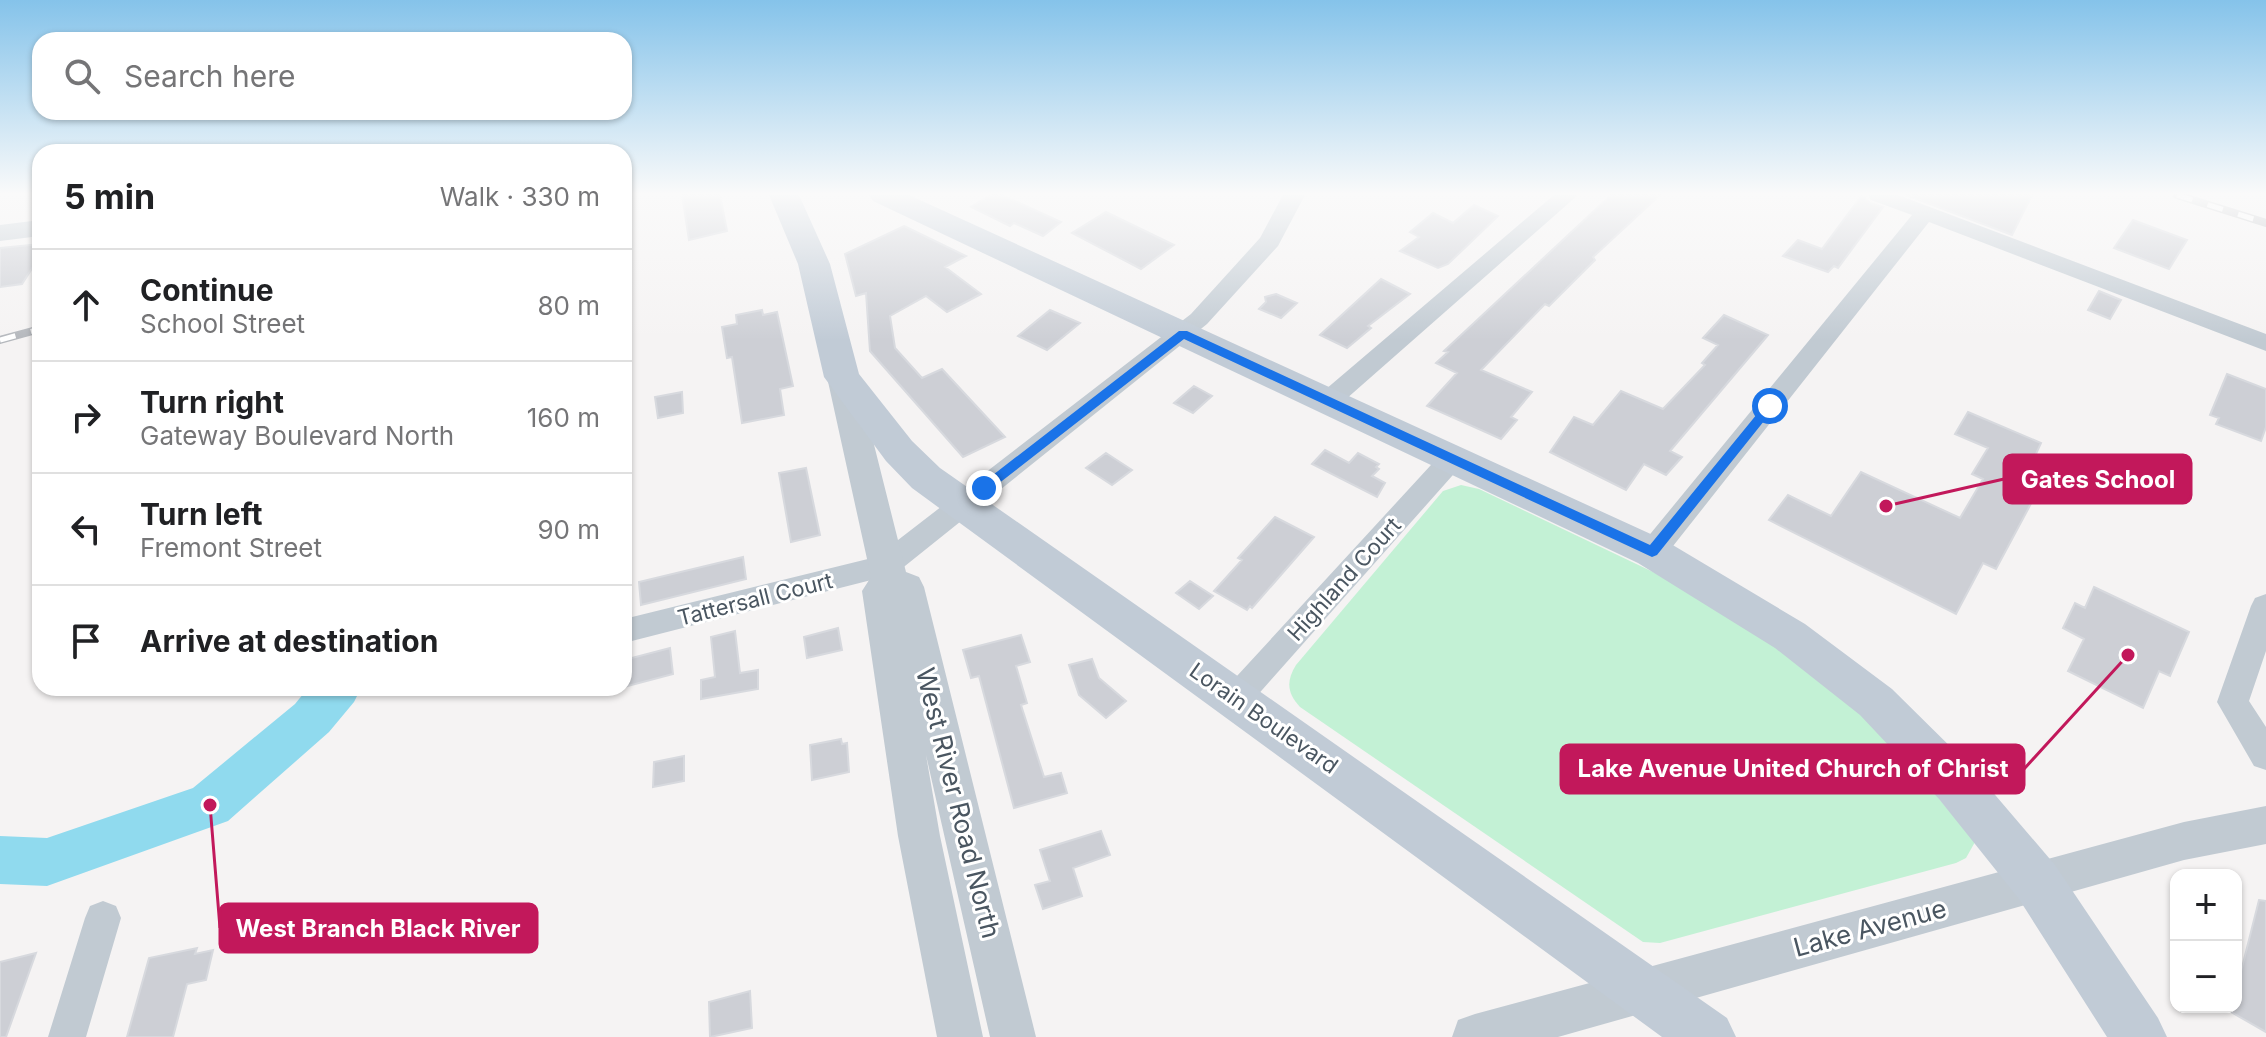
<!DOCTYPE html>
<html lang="en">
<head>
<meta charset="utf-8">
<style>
  :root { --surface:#fff; --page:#f2f2f2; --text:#202124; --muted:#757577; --line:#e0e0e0 }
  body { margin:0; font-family:Inter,sans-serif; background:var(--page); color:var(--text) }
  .controls { position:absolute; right:24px; bottom:24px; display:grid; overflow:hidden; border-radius:16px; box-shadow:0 2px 6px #0004 }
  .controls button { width:72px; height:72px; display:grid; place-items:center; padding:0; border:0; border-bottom:2px solid var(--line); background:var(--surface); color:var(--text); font:40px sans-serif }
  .stop { position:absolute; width:24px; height:24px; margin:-18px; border:6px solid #1a73e8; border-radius:50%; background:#fff }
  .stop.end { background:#1a73e8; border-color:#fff; box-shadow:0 2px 8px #0008 }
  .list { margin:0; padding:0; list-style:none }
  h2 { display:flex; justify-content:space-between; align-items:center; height:104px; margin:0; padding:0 32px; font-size:34px }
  h2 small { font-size:26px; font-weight:400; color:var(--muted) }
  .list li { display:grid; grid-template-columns:52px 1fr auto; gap:24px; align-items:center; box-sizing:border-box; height:112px; padding:0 32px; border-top:2px solid var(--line) }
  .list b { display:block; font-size:30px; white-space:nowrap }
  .list p { margin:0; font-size:26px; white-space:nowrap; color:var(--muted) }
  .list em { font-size:26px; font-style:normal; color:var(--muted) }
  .icon { flex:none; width:44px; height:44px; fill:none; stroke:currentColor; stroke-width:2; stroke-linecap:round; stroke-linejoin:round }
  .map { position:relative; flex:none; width:2266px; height:1037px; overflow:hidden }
  .search { position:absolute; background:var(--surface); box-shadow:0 2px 6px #0004; left:32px; top:32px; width:600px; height:88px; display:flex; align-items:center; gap:20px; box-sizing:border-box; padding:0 28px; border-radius:24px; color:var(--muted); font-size:30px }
  .panel { position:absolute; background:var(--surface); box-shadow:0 2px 6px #0004; left:32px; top:144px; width:600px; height:552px; border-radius:24px }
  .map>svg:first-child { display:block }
</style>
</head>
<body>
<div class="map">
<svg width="2266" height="1037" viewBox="0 0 2266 1037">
  <rect width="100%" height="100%" fill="#f5f3f3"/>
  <!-- green -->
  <path fill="#c3f1d5" d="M1461,485L1479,489L1693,591L1864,708L1975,842L1966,858L1956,863L1660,943L1643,942L1300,707C1287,693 1286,681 1296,665L1443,491Z"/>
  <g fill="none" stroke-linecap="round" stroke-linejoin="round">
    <!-- river -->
    <path fill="#90daee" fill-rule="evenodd" d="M308,688H361L354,702L329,732L228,821L47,886L0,884V836L47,838L193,788L295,704Z"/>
  </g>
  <!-- building -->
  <path fill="#cdcfd5" stroke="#d7d9de" stroke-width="2" d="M682,195H720L727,231L689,240Z
    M990,195H1002L1061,222L1043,236L1014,223L1010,226L971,207Z
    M1611,195H1660L1593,257L1595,260L1549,306L1545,304L1481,370L1532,392L1511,417L1517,420L1501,439L1427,406L1457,373L1436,363L1448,352L1444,351Z
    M1862,195L1870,203L1883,207L1838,268L1834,266L1828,272L1783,256L1798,240L1822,249Z
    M1906,195H2032L2012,235Z
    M1474,205L1498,216L1448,264L1438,268L1400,251L1419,237L1410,232L1433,213L1453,223Z
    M1106,212L1174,245L1141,269L1072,233Z
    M2133,220L2187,240L2169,269L2114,248Z
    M904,226L966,256L945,267L981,294L947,312L926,296L890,316L895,348L922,378L942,369L1005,437L963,457L870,351L866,293L856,296L845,254Z
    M40,244V256L22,284L0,287V248Z
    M1381,279L1410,294L1368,326L1371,328L1347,348L1320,335Z
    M2099,291L2121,300L2110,319L2088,310Z
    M1276,294L1297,303L1281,318L1259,309L1266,302L1265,297Z
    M762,310L763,315L777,312L793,386L780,389L784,415L742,423L732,357L727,358L722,327L737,324L736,315Z
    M1050,310L1080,323L1047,350L1018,336Z
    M1724,315L1768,335L1670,451L1682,457L1666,475L1644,464L1626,490L1550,452L1574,417L1593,425L1621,391L1663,409L1705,365L1702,363L1718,345L1703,338Z
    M2227,374L2266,389V427L2261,441L2216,424L2219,418L2210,415Z
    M1194,386L1212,396L1193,413L1174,403Z
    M682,392L683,413L658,418L655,397Z
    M1968,412L2041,443L2019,491L2034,498L1996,569L1983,563L1956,614L1769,520L1788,495L1831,516L1861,472L1960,518L1983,479L1972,474L1988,448L1955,434Z
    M1325,450L1349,463L1358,453L1379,464L1376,467L1379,469L1372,476L1385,483L1377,497L1312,464Z
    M1106,453L1132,470L1112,485L1086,468Z
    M806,468L820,535L791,542L779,473Z
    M1275,517L1314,537L1252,608L1250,606L1247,610L1214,591L1242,560L1238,558Z
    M743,557L746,579L641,605L639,582Z
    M1190,581L1213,596L1199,609L1176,593Z
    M2094,587L2189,632L2170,676L2159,671L2143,708L2068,671L2084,639L2063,628L2075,603L2085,608Z
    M838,628L842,650L807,658L804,637Z
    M735,631L740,673L758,670V689L701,699V680L715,677L711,637Z
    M1021,635L1030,662L1016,666L1027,703L1021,705L1044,777L1061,773L1067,793L1014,808L979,676L971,678L963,650Z
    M670,648L673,674L624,687V660Z
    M1092,659L1099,678L1126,701L1106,718L1079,695L1069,665Z
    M841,739L842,744L847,743L849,772L812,780L810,745Z
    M684,756V781L653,787L654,762Z
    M1101,831L1110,855L1073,868L1082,896L1043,909L1035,885L1050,881L1040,850Z
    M2259,900L2266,901V1032L2231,1012L2232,1007H2236V991Z
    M197,948L195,954L213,950L206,980L187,984L173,1037H127L149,958Z
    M36,953L6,1037H0V962Z
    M750,991L752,1028L710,1037L709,1002Z"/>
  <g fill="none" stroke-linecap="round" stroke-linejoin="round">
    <!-- minor -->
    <path fill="#c1cad2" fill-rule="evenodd" d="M1283,195H1305L1278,246L1207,324L895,574L624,643V619L876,557L1191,314L1260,238Z
      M1554,195H1578L1337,407L1328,410L1319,407L1315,401L1319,395Z
      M1868,195H1898L2266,334V351L1929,222L1662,560L1652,563L1642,560L1638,552L1642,544L1912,215L1871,200Z
      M1451,450L1460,453L1464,460L1460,467L1247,707L1236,711L1225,707L1220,698L1225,689L1442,453Z
      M2266,594V651L2249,701L2266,727V770L2254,766L2217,702L2251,606L2255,598Z
      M103,901L116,906L121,918L86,1037H48L85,918L90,906Z"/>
    <!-- tertiary -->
    <path fill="#c1cad2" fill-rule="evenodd" d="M40,220V236L0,241V225Z
      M842,367L853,370L857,377L906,572L919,577L924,587L1036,1037H990L926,755L940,836L983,1037H937L898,836L862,591L871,577L827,377L831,370Z
      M2266,806V844L2184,860L1558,1037H1452L1458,1020L1475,1014L2184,822Z"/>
    <!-- secondary -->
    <path fill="#c1cbd6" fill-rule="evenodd" d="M769,195H799L830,264L859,374L912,441L940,468L1727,1018L1736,1037H1662L912,488L886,461L824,377L798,264Z
      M869,195H909L1666,541L1805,624L1892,689L1973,769L2055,865L2158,1018L2167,1037H2107L2019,899L1939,799L1860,715L1775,648L1638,563L873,201Z"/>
    <defs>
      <path id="rail" d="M2177,195L2266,223
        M0,340L40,329"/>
    </defs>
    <!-- rail casing -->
    <use href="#rail" stroke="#b5b8bd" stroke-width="8"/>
    <!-- rail -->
    <use href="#rail" stroke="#fff" stroke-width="5" stroke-dasharray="16" stroke-linecap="butt"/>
  </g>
  <!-- sky -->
  <linearGradient id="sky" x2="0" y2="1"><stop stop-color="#85c3ea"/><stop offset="0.57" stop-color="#fafafa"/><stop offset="1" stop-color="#fafafa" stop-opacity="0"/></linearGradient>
  <rect width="2266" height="340" fill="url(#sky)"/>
  <!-- route -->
  <path fill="#1a73e8" d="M1179,331H1187L1650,545L1766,403L1776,406L1657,555L1652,557L1184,339L989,491H980V485Z"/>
  <g text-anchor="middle" stroke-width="6" stroke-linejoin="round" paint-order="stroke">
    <!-- street labels -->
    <g font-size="22" fill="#4a5661" stroke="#fff">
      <text transform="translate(1344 579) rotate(-48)" y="8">Highland Court</text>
      <text transform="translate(755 599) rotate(-14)" y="8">Tattersall Court</text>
      <text transform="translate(1264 718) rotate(35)" y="8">Lorain Boulevard</text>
    </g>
    <!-- near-street labels -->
    <g font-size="26" fill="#4a5661" stroke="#fff">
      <text transform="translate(958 803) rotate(76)" y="9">West River Road North</text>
      <text transform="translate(1870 928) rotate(-15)" y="9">Lake Avenue</text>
    </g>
  </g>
  <!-- callouts -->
  <path fill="none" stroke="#c2185b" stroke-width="3" d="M1886 506L2004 479M2128 655L2024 769M210 805L220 928"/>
  <g fill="#c2185b" stroke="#fff" stroke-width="3">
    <circle cx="1886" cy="506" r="8"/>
    <circle cx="2128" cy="655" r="8"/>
    <circle cx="210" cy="805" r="8"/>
  </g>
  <g fill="#c2185b" stroke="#c2185b" stroke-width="3">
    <rect x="2004" y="455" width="187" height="48" rx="8"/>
    <rect x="1561" y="745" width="463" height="48" rx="8"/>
    <rect x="220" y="904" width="317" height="48" rx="8"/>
  </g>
  <g font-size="24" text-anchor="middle" font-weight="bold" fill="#fff">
    <text x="2098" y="488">Gates School</text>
    <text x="1793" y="777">Lake Avenue United Church of Christ</text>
    <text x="378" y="937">West Branch Black River</text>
  </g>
</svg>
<div class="controls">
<button>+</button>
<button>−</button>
</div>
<div class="stop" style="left:1770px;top:406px"></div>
<div class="stop end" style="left:984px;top:488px"></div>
<div class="search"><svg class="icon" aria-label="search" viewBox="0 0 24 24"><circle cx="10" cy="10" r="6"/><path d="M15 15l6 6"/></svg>Search here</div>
<section class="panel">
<h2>5 min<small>Walk · 330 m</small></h2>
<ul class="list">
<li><svg class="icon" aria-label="ahead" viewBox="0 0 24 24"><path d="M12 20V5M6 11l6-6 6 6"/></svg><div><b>Continue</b><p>School Street</p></div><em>80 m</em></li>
<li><svg class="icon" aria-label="right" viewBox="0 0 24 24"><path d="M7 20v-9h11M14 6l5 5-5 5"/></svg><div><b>Turn right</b><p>Gateway Boulevard North</p></div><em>160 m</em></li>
<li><svg class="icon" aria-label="left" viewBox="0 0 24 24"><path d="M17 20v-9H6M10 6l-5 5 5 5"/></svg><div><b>Turn left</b><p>Fremont Street</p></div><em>90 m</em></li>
<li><svg class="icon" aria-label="arrive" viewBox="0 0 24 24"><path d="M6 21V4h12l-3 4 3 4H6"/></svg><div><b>Arrive at destination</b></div></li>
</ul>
</section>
</div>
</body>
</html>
